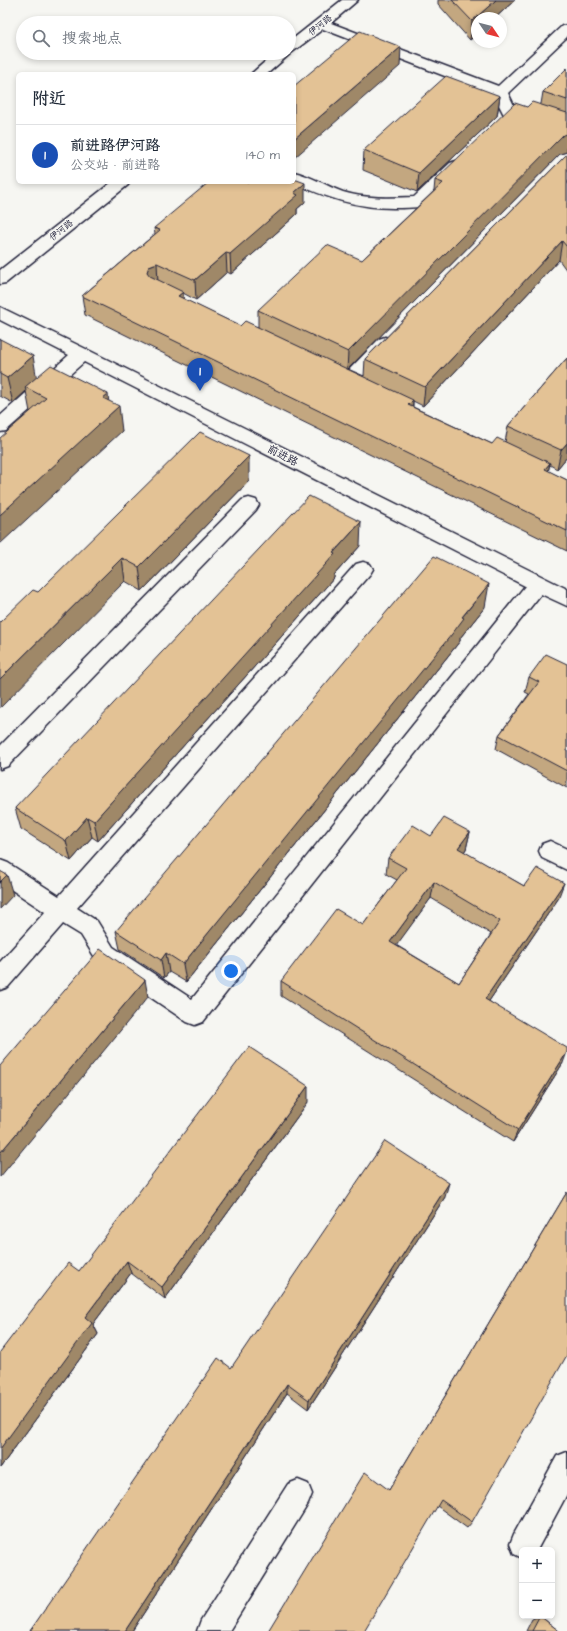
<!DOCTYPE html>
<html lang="zh">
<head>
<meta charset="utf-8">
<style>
  :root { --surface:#fff; --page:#f2f2f3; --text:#1f2937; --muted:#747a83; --line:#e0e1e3; --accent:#d1495b }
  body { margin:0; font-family:"Architects Daughter","LXGW WenKai TC",sans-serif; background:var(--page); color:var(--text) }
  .controls { position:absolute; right:12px; bottom:12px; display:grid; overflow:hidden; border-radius:6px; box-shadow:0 2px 6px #0003 }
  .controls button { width:36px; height:36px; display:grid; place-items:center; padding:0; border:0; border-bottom:1px solid var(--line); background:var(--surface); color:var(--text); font:20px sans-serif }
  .compass { position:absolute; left:471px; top:12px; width:36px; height:36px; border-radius:50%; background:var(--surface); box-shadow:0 2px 6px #0003; rotate:125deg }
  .you { position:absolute; left:231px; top:971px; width:14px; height:14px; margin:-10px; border:3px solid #fff; border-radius:50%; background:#1a73e8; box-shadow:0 0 0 6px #1a73e833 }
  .badge { display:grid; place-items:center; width:26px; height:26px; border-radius:50%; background:var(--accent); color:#fff; font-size:13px; font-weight:700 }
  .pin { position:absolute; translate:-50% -33px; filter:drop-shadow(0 1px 2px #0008) }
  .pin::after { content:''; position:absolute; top:21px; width:14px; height:12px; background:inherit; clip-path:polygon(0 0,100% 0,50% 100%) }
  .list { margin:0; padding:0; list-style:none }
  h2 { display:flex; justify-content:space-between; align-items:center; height:52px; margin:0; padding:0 16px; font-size:17px }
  h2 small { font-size:13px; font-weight:400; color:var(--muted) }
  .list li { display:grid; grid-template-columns:26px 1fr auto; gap:12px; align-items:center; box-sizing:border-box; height:60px; padding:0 16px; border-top:1px solid var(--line) }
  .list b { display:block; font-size:15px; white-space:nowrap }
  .list p { margin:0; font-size:13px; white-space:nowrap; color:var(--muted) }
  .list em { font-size:13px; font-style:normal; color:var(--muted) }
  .icon { flex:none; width:22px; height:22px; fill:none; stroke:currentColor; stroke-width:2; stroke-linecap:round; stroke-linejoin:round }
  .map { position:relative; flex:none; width:567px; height:1631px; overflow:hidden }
  .search { position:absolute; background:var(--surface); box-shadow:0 2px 6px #0003; left:16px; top:16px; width:280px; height:44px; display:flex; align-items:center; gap:10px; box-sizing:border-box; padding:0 14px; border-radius:22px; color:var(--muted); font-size:15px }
  .panel { position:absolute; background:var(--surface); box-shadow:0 2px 6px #0003; left:16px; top:72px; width:280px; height:112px; border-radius:6px }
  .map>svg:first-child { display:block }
</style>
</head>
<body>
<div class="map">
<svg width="567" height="1631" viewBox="0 0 567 1631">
  <rect width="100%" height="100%" fill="#f6f6f2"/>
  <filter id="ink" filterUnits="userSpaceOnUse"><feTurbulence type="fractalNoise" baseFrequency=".025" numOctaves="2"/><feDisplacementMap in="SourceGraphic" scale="8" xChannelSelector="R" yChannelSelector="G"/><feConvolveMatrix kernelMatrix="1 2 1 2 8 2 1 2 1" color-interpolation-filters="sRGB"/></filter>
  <g filter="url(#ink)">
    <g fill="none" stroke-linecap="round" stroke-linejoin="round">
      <defs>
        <path id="minor" d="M342,0H358L331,23L498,86L562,26L567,25V37L508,93L518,114L515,117L510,119L505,117L494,95L323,29L291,53L267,74H251L275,53H289V42Z
          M456,161L462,163L464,166L462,169L424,206C414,208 403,208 393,208C356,208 325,197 292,182H294V172C311,176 326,186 343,192C366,199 390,198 414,197L450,163Z
          M112,182H130L128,185L6,283L0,284V270Z
          M0,307L88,350L567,589V606L541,594L203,1022L195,1025L187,1022L97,961L81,935L63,924L8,987L0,990V962L45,912L0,882V860L8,863L59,896L356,564L363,562L370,564L373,569L370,574L77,908L97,921L113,947L192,999L525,586L84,362L6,431L0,432V416L69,355L0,320Z
          M385,337L391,339L394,343L391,347L355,384L349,386L343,384L340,380L343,376L379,339Z
          M249,498L256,500L259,505L256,510L8,766L0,769V746L242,500Z
          M550,841L567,849V870L542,858L539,851L542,844Z
          M567,1452V1494L537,1550H522V1558L514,1554L510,1544L514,1534L557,1456Z
          M298,1480L308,1484L312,1494L308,1504L229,1631H197L201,1620L288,1484Z"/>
      </defs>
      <!-- minor casing -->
      <use href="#minor" stroke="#22223b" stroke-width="3"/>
      <!-- minor -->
      <use href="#minor" fill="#f6f6f2" fill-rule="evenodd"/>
    </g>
    <!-- wall -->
    <path fill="#c3a780" stroke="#22223b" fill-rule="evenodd" d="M438,0H515L495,18H477V34L470,40L438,4Z
      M567,68V152L560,154L348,369L364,376L365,359L567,154V271L559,260L423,406L413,401V407L492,444L505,442L508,426L567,358V457L557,469L550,465L548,471L567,480V551L85,315L82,296L155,234L154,228L305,202L297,209V214L231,274L227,272L196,300L183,293V299L240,326L258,327V310L362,260L434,191L435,180L527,107L541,104L543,92Z
      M500,96L497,116L417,192L363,170L364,150Z
      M0,339L37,377L109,401L122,431L30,412L26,391L13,403L0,396Z
      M249,481L142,591L125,581L38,592Z
      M360,546L334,575V578L98,841L92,837L71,861L21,829L15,808Z
      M485,607L460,638V641L448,656L186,982L169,972L164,978L120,949L116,931Z
      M567,664V788L496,749L499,735L529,694L525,692L529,677Z
      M470,832L466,849L464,852L524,886L558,899L489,1001L563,1063L513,1142L281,996V981L363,925L397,880L386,874L388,858ZM431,898L491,934L459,983L396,945Z
      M308,1102L165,1299L131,1273L93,1324L98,1334L0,1468L79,1271Z
      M567,1192L472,1522L467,1528L437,1506L389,1490Z
      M445,1197L308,1409L287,1393L132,1631H30L231,1368Z
      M540,1616L559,1631H526L532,1619Z"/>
    <!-- shaded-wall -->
    <path fill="#9f8868" stroke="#22223b" d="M496,0H515L495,18H477V34L470,40L472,21Z
      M401,47L400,66L294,158V139Z
      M500,96L497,116L417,192L419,173Z
      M567,122V152L560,154L347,370L348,352Z
      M305,183V202L297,209V214L231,274L230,254L294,193Z
      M562,241L559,260L423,406L425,387Z
      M226,253L227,272L196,300L195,280Z
      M157,263L158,283L151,285L147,272L149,266Z
      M183,292L184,311L178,296Z
      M33,356L37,381L25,387L26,391L13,403L7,378Z
      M108,394L110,414L119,406L122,431L0,544V515L103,398Z
      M413,400L412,418L408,405Z
      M567,443V457L557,469L561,450Z
      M249,456V481L142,591L139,567Z
      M550,463L546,482L545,469Z
      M361,522L360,546L334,575V578L98,841L94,821Z
      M122,558L125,581L0,708V679Z
      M489,584L485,607L460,638V641L186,982L183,964Z
      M87,817L92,837L71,861L66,841Z
      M470,832L466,849L455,865L458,848Z
      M7,875L13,895L0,909V882Z
      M434,882L431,898L388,957L390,942Z
      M564,883L558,899L481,1013L485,999Z
      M166,953L169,972L164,978L161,960Z
      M145,980L148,997L0,1177V1153Z
      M567,1052L563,1063L513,1142L518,1130Z
      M308,1086V1102L165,1299L162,1287Z
      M449,1183L445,1197L308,1409L309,1400Z
      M127,1261L131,1273L93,1324L98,1334L0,1468V1449L85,1317Z
      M287,1384V1393L132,1631H125Z"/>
    <!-- building -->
    <path fill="#e3c295" stroke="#22223b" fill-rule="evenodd" d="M452,0H496L472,21Z
      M360,31L401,47L294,139V86Z
      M567,68V100L543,92Z
      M446,76L500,96L419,173L364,150Z
      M532,102L567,113V134L563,135L348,352L258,310L327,245L362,260L443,183L435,180L515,103L527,107Z
      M567,154V247L562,241L425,387L365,359Z
      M294,179L305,183L294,193L298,195L230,254L226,253L195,280L157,263L149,266L147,272L150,276L183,292L178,296L240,326L245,321L413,400L408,405L492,444L497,438L550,463L545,469L567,480V531L82,296L160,230L154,228L209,182H294Z
      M0,339L33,356L7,378L0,374Z
      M567,358V443L561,450L508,426Z
      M51,365L108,394L103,398L119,406L0,515V438L46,398L25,387Z
      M200,432L249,456L139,567L122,558L0,679V622L33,590L38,592Z
      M309,496L361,522L333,553L335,554L94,821L87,817L66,841L15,808Z
      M434,556L489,584L462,617L464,618L452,634L183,964L166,953L161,960L116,931Z
      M546,654L567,664V771L499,735L539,682L529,677Z
      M444,818L470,832L458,848L524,886L537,868L564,883L485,999L567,1048V1052L518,1130L281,981L336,909L363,925L406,868L388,858L413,825L431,836ZM434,882L500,921L459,983L390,942Z
      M0,871L7,875L0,882Z
      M100,949L145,980L0,1153V1066Z
      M249,1047L308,1086L162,1287L127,1261L85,1317L92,1323L0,1449V1352L68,1263L79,1271Z
      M385,1141L449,1183L309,1400L287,1384L125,1631H30L218,1358L231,1368Z
      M567,1192V1355L472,1522L441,1500L364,1631H268L365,1472L389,1490Z
      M540,1616L559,1631H532Z"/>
  </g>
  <g text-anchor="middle" stroke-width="3" stroke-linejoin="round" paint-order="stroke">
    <!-- far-street labels -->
    <g font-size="9" fill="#22223b" stroke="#f6f6f2">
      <text transform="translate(320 25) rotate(-38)" y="3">伊河路</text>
      <text transform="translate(61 230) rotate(-38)" y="3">伊河路</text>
    </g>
    <!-- street labels -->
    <g font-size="11" fill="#22223b" stroke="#f6f6f2">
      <text transform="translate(283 455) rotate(27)" y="4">前进路</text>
    </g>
  </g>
</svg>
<div class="controls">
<button>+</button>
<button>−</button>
</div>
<svg class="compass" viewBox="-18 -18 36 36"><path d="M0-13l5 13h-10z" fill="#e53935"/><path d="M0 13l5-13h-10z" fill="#747a83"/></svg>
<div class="you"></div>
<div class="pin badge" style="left:200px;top:391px;background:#1a4fb4">1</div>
<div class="search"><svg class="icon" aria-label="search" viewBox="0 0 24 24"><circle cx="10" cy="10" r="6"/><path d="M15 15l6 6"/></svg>搜索地点</div>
<section class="panel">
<h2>附近<small></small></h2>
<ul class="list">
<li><span class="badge" style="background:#1a4fb4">1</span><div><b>前进路伊河路</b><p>公交站 · 前进路</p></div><em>140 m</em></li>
</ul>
</section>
</div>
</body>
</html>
